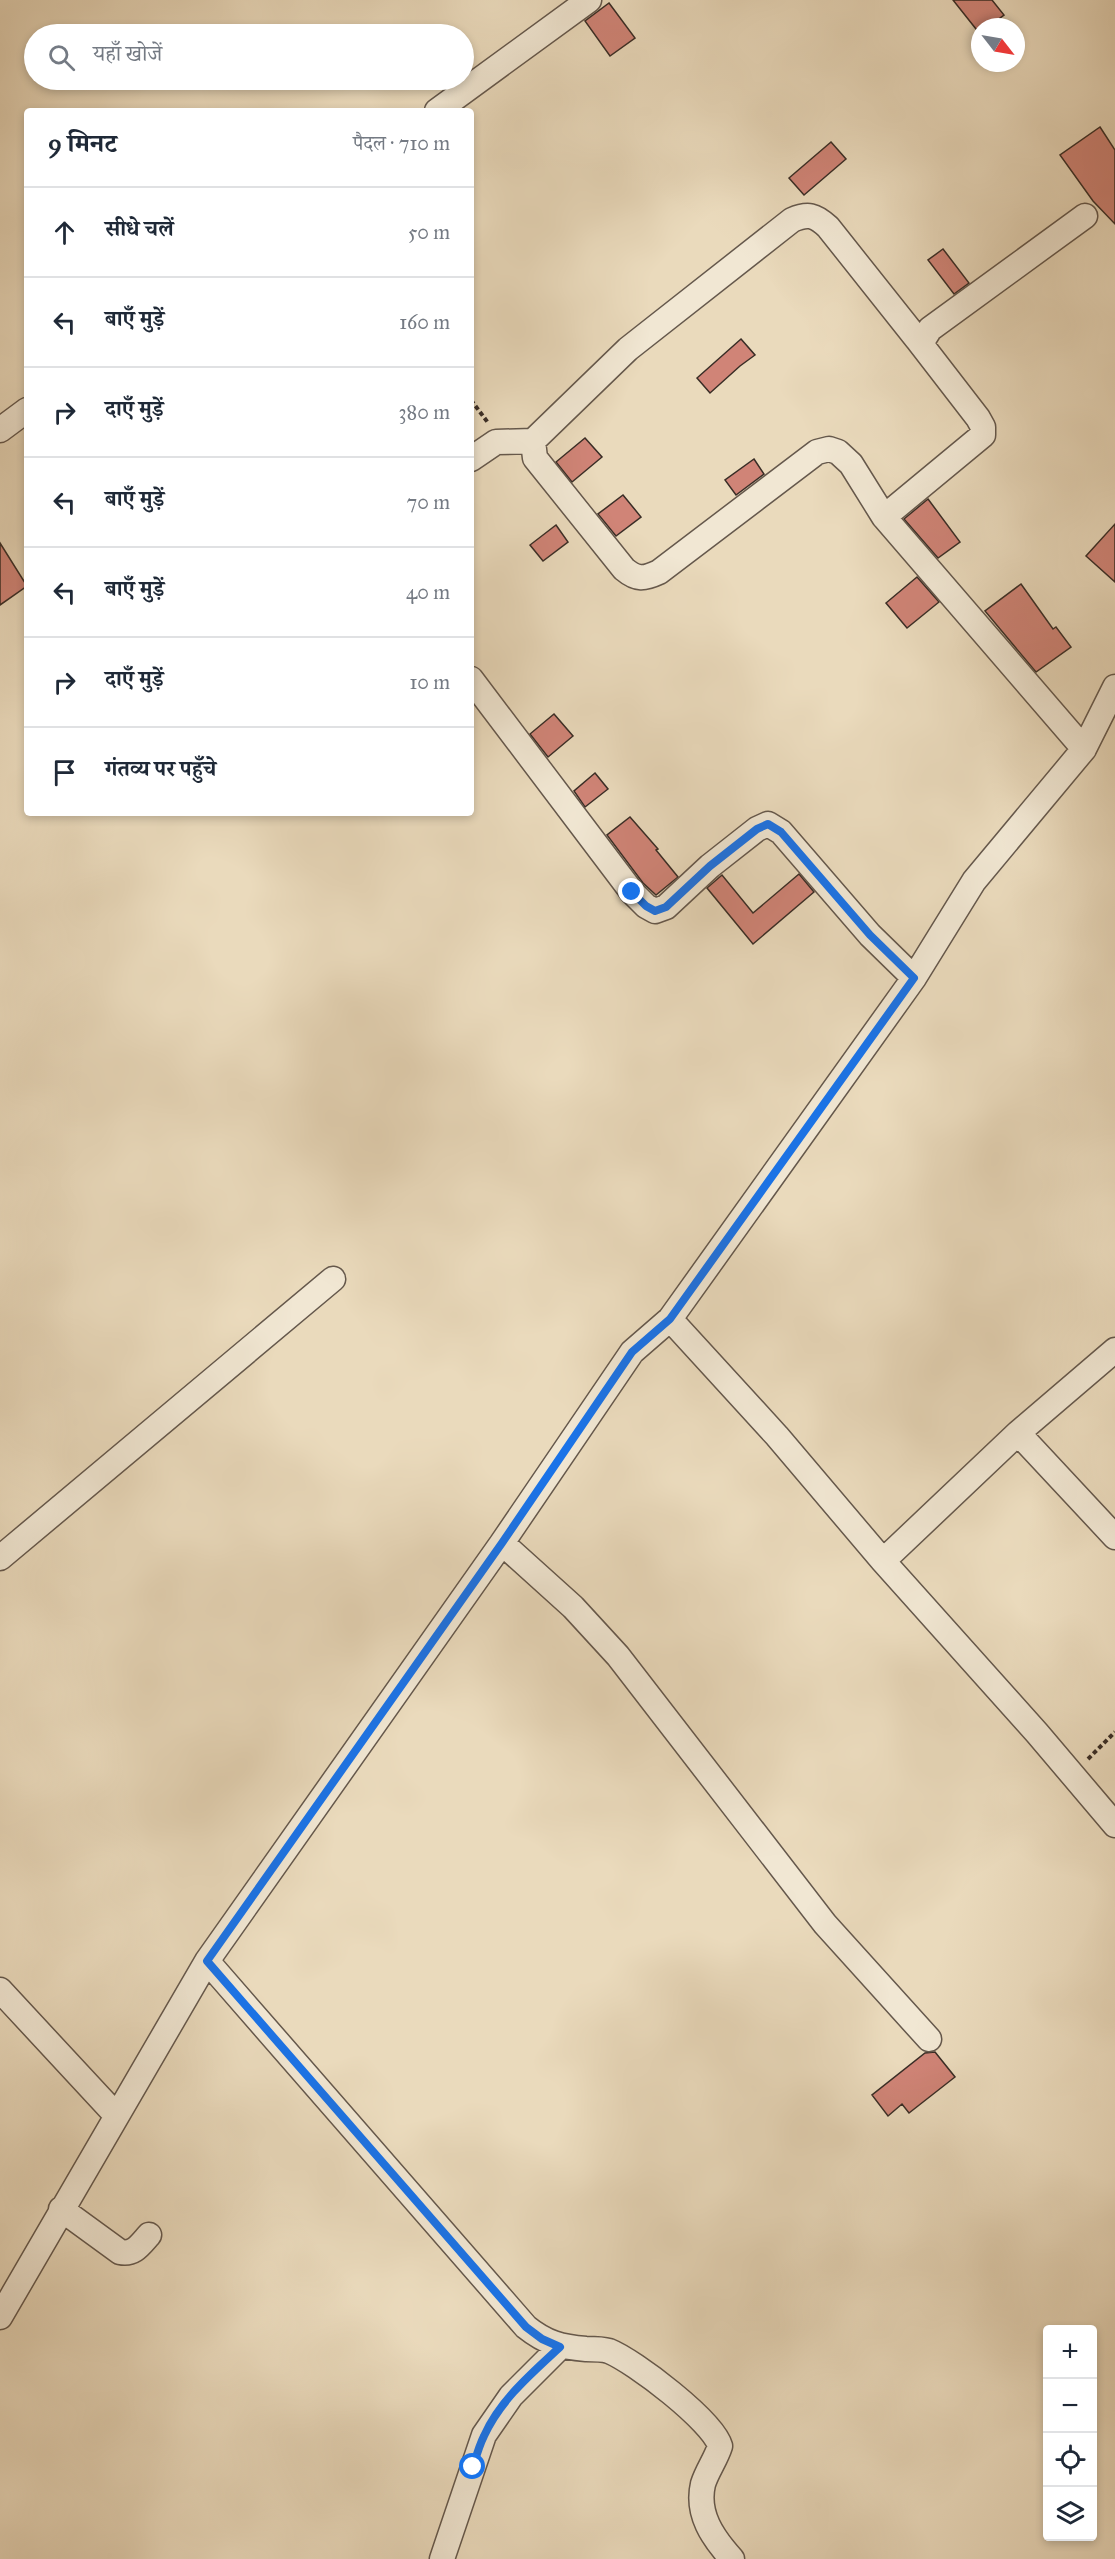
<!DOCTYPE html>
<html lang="hi">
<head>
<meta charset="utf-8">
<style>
  :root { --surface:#fff; --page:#f2f2f3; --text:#1f2937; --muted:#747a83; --line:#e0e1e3 }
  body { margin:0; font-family:"IM FELL Great Primer","Noto Serif Devanagari",serif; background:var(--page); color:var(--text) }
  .controls { position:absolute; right:18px; bottom:18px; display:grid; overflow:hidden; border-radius:6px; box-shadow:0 3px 9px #0003 }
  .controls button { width:54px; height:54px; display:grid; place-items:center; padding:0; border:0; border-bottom:2px solid var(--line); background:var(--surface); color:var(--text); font:30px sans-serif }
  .compass { position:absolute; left:971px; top:18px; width:54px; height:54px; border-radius:50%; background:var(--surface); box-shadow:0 3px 9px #0003; rotate:121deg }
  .stop { position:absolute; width:18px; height:18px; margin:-14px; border:4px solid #1a73e8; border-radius:50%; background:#fff }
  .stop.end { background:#1a73e8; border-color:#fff; box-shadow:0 2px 6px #0008 }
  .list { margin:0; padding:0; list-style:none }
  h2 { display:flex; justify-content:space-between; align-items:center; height:78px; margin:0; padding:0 24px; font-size:26px }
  h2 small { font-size:20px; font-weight:400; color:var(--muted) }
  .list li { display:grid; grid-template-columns:39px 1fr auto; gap:18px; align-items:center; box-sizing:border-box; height:90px; padding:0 24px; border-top:2px solid var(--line) }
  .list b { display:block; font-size:22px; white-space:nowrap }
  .list em { font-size:20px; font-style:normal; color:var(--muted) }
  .icon { flex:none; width:33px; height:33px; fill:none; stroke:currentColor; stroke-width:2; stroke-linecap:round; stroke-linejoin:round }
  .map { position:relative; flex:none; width:1115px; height:2559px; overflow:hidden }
  .search { position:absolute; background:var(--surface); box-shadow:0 3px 9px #0003; left:24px; top:24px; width:450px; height:66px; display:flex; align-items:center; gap:15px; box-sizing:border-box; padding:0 21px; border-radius:33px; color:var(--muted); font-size:22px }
  .panel { position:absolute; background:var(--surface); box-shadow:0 3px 9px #0003; left:24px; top:108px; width:450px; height:708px; border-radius:6px }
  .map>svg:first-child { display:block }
</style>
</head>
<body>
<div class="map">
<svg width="1115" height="2559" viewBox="0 0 1115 2559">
  <rect width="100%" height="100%" fill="#eadabc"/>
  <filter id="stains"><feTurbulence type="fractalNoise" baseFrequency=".00333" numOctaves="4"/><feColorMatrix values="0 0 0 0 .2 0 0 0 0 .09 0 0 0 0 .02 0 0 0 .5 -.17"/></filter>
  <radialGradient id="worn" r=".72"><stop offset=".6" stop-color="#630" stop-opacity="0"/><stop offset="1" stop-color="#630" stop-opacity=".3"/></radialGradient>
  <!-- building -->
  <path fill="#d08477" stroke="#392d26" stroke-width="1.5" d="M953,0H992L1004,15L988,27H980V34Z
    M609,3L635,38L610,56L585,21Z
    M1100,127L1115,150V224L1093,201L1060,155Z
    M831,142L846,159L804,195L789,178Z
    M943,249L969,283L954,294L928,260Z
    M741,339L755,355L740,366L710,393L697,378Z
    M585,438L602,457L572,482L556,462Z
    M754,459L764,474L736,495L725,480Z
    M623,495L641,517L616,536L598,514Z
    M928,499L960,542L938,558L904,519Z
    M1115,524V582L1086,556Z
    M556,525L568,542L543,561L530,545Z
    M0,543L27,586L0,605Z
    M917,577L939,602L907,628L886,603Z
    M1021,584L1053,629L1056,627L1071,647L1036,672L985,611Z
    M554,714L573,736L548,757L530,734Z
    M595,773L608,789L585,807L574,791Z
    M630,817L658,849L656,850L678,877L656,895L643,883L607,835Z
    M799,874L814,892L753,944L707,888L722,875L753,913Z
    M935,2052L955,2077L909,2113L902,2104L888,2116L872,2095L925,2053Z"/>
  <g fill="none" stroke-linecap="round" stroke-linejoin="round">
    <defs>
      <path id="minor" d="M437,111L589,0
        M0,430L27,410
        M533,441L628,349L792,220C808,213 815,215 828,227L917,339
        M471,459L496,442L533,441L535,458L624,569C637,580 644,579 659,572L817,452L829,449L838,452L851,464L884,517L1084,749
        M884,517L983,435V427L978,418L917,339L925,337L930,329L1085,216
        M471,679L632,892L646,906L655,911L666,907L710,866L757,829L768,824L781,832L870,935L914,978
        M670,1319L777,1436L883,1561L1037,1733L1115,1825
        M1018,1433L1115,1537
        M502,1543L573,1607L618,1656L825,1924L929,2039
        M0,1558L333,1279
        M883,1561L1018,1433L1115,1350
        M207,1961L526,2327C546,2343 561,2347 586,2349C593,2349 602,2349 609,2351C634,2361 713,2421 720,2446C716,2459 707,2471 703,2484C696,2514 713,2538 732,2559
        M0,1990L116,2115
        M61,2209L120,2252C134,2255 140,2245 149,2235
        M0,2317L207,1961L502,1543L632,1352L670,1319L914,978L974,881L1084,749L1115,687
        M442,2559L484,2435L511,2396L560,2347"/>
    </defs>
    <!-- minor casing -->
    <use href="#minor" stroke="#65584c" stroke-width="27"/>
    <!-- path -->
    <path stroke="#392d26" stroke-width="4" stroke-dasharray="4.5 3" stroke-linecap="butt" d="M471,400L489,424
      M1088,1759L1115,1732"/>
    <!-- minor -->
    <use href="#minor" stroke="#f1e7d3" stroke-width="24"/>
  </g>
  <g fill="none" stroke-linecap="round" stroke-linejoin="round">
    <!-- route -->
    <path stroke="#1a73e8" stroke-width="8" d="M473,2467C476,2457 479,2446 484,2436C500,2400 532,2373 560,2347L542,2339L526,2327L207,1961L502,1543L632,1352L670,1319L914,978L870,935L781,832L768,824L757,829L710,866L666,907L655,911L646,906L632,892"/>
  </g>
  <rect width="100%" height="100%" filter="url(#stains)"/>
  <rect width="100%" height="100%" fill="url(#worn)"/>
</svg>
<div class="controls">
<button>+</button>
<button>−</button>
<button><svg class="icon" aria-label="locate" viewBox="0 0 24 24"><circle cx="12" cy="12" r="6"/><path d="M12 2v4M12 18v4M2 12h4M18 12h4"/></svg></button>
<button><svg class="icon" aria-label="layers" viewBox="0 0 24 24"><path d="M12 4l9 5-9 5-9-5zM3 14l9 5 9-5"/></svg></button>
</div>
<svg class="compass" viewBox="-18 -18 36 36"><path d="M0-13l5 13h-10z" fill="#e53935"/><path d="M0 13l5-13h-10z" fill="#747a83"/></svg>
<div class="stop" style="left:473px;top:2467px"></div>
<div class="stop end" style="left:632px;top:892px"></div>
<div class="search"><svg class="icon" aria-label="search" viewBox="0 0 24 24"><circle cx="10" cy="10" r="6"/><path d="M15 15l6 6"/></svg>यहाँ खोजें</div>
<section class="panel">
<h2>9 मिनट<small>पैदल · 710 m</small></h2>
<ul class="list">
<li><svg class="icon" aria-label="ahead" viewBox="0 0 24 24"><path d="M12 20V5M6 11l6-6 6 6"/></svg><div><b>सीधे चलें</b></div><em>50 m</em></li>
<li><svg class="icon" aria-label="left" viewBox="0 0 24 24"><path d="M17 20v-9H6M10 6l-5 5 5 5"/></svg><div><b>बाएँ मुड़ें</b></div><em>160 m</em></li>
<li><svg class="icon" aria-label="right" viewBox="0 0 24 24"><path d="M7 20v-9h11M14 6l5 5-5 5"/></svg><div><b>दाएँ मुड़ें</b></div><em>380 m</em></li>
<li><svg class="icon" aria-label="left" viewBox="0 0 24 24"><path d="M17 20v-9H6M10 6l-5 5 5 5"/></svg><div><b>बाएँ मुड़ें</b></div><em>70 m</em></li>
<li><svg class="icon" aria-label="left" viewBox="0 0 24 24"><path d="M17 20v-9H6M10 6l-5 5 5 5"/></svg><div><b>बाएँ मुड़ें</b></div><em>40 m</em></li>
<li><svg class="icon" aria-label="right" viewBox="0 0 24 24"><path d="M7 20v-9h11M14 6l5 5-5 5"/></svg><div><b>दाएँ मुड़ें</b></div><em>10 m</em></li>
<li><svg class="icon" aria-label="arrive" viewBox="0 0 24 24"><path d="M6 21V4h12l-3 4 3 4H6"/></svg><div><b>गंतव्य पर पहुँचे</b></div></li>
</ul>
</section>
</div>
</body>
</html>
